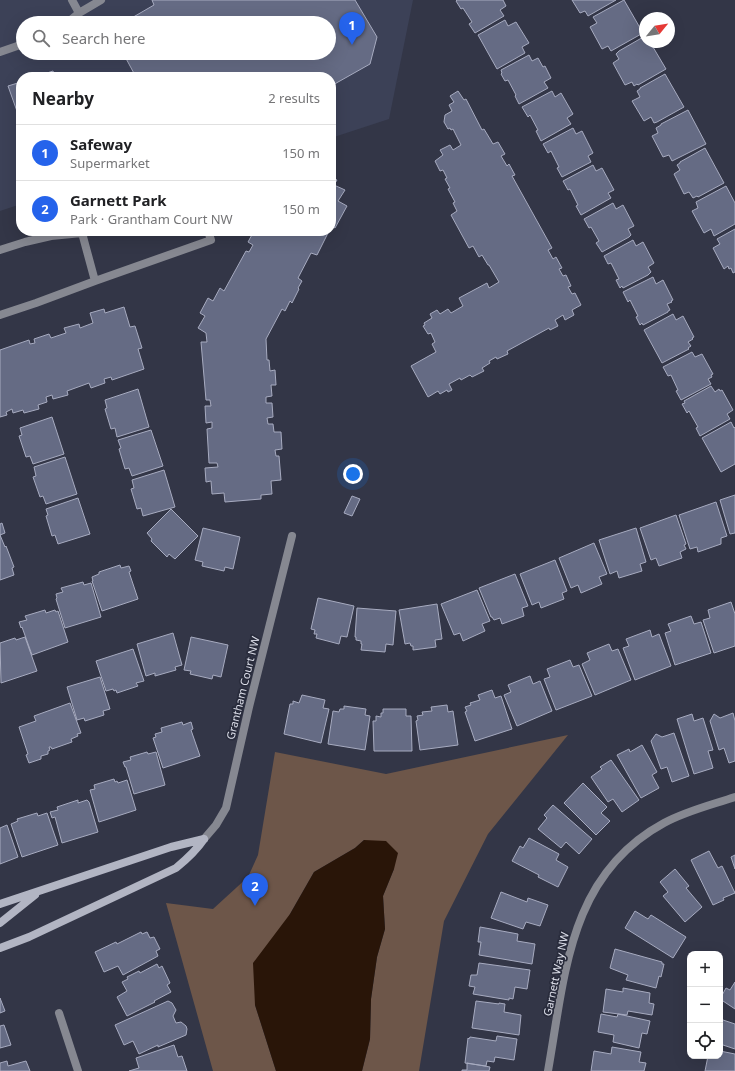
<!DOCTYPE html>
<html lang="en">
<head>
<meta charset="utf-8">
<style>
  :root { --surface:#fff; --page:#f6f6f6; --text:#202124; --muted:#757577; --line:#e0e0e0; --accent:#2563eb }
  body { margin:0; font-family:"Noto Sans",sans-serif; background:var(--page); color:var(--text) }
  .controls { position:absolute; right:12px; bottom:12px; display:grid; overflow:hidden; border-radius:8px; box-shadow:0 4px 16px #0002 }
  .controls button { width:36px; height:36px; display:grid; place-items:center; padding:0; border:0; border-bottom:1px solid var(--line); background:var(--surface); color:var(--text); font:20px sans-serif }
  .compass { position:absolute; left:639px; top:12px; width:36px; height:36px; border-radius:50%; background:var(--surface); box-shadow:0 4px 16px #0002; rotate:60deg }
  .you { position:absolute; left:353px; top:474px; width:14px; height:14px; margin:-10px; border:3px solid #fff; border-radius:50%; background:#1a73e8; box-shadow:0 0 0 6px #1a73e833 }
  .badge { display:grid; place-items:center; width:26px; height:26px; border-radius:50%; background:var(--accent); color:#fff; font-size:13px; font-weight:700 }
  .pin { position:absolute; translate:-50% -33px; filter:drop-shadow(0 1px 2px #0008) }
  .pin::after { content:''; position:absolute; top:21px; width:14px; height:12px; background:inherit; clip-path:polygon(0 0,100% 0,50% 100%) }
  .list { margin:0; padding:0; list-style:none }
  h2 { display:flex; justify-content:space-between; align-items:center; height:52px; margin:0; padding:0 16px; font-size:17px }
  h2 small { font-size:13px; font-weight:400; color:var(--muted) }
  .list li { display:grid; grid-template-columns:26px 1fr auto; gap:12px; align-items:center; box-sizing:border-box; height:56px; padding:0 16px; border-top:1px solid var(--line) }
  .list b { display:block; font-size:15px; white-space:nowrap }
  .list p { margin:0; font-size:13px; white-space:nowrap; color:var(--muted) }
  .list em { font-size:13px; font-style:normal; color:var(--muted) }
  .icon { flex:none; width:22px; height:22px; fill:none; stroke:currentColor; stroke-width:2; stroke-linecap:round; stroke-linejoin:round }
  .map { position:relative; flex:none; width:735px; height:1071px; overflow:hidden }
  .search { position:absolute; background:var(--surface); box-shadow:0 4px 16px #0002; left:16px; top:16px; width:320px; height:44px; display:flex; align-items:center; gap:10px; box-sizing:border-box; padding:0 14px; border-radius:22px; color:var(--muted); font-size:15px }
  .panel { position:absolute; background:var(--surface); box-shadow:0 4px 16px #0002; left:16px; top:72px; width:320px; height:164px; border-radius:16px }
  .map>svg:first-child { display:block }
</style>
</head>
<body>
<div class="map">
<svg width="735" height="1071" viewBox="0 0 735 1071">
  <rect width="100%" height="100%" fill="#333647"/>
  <!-- built -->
  <path fill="#3c4157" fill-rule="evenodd" d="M0,0H413L389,119L331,138V77H21V204L0,211ZM23,23H329V53H23Z"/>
  <!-- green -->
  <path fill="#6d5649" d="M568,735L488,834L444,921L419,1071H362L370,1039L371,999L377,957L385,929L383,896L394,869L364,840L355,848L314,872L290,914L255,1005L276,1071H213L166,903L213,909L248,877L258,855L275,752L386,774Z"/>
  <!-- water -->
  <path fill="#291508" d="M364,840L386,841L398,853L394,869L383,896L385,929L377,957L371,999L370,1039L362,1071H276L255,1005L253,963L290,914L314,872L355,848Z"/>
  <!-- building -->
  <path fill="#656b84" stroke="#a7abc0" d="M152,0H355L377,37L370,64L331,86V77H136L123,53H329V23H123L154,5Z
    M457,0H503L506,6L500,10L504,16L475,33L469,24L472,22L463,8L461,9L456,1Z
    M572,0H616L588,16L585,11L580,13Z
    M624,0L643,33L611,51L608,46L602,49L590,27L597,23L593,17Z
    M505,20L508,26L516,22L529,43L522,47L525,53L497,69L478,35Z
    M645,36V42H650L666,69L638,85L637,84L634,86L632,82L625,85L613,63L619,59L616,54L619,51Z
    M529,55L532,61L538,58L543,67L545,66L551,78L544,82L548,88L519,104L515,96L516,95L508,80L505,81L501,74L502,73L501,70Z
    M53,71L55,77H35Z
    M665,74L684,107L657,122L654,123L651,117L644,121L632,101L640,97L637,91L640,89V88Z
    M21,82V113L18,114L8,86Z
    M458,91L464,100L466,99L482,130L484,129L493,144L498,142L505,154L501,156L507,166L509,164L515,175L512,176L552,248L548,250L553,259L556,257L562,268L559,269L563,276L566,275L571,286L568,287L572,294L575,293L581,305L572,310L574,315L565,320L563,315L555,320L558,326L550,330L549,328L507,351L508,354L497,359L496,357L489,361L490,363L482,368L484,371L472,377L470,375L461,380L460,378L449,384L452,390L448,392L447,390L440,394L438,391L428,397L411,366L436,352L432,344L435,342L431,333L428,334L423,326L425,325L424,323L432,318L430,314L437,310L440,314L448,309L451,313L463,306L459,298L487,283L489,288L499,282L489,265H488L482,255L479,257L473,246L469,248L451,215L457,211L453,203L455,202L448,189L450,188L445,179L447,178L443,170L440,171L435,161L443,155L440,150L450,145L453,150L461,145L453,129L451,130L450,128L448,129L444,122L445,115L452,111L449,105L454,102L450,96Z
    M552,91L555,97L561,93L573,114L567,118L571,124L541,141L536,131L538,130L530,115L528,117L522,107Z
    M688,110L706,144L672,161L669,155L663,157L652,136L658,133L656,128L661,125V124Z
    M573,128L576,134L582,131L593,153L588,156L591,162L562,177L557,168L559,167L551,151L548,153L543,144Z
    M705,148L724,183L698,197L697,196L693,198L689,192L684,194L674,174L680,170L677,165L680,163V162Z
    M593,165L596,171L602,168L614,190L608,193L611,198L581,215L576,206L578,205L570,189L568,190L563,181Z
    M331,177L337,180L334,185L345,190L338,201L347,206L335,228L332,226L331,228Z
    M726,186L735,203V224L714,236L711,229L704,233L692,211L698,208L696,202Z
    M613,203L616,209L623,205L634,226L628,229L631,235L629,237L602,252L596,243L599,241L591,227L589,228L584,219Z
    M735,229V272L733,273L731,268L729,269L728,266L724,269L713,248L720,244L717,239Z
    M254,231H329L317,255L311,253L298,278L302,281L298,288L299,289L292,303L290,301L285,311L282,309L266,339L267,360H269L270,371L275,370L276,385H271L272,396L266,397V403H272L273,417L267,418L268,424H273L274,432H281L282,449L275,450L276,456H279L281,480L271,481L272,494L261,495V499L225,502L224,493L212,494L211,481L206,482L205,468L218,467L217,463H209L207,429L212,428V422L206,423L205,406H211L210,400H206L201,342H207L206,333L198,328L205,316L200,313L208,298L213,301L220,288L224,291L246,251L249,252L253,245L248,242Z
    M633,240L636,246L643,242L654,263L648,267L651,272L648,275L623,288L622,286L620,288L616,280L619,279L611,263L608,264L604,256Z
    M653,277L656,284L663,280L673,300L671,301L672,302L667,304L670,310L668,311V312L643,325L642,323L640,325L636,317L638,316L630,300L628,302L623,292Z
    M124,307L130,327L135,326L142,348L138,349L144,369L112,380L111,377L104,379L105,383L91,388L89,383L67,391L68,395L53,399L52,395L46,397L47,402L38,405L39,409L24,413L23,410L13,413L12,409L6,412L7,415L0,417V350L29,340L30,344L35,343L34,339L49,334L51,338L66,333L64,328L79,324L80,328L93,323L90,313L104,309L105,313Z
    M673,314L676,320L683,316L694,337L692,338L693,339L688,342L691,346L688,348L689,349L662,363L644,330Z
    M692,352L695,357L702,354L713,374L711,375L712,377L708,379L711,384L681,400L676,391L678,390L671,375L668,376L663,367Z
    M711,386L715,392L719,389L720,391L722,390L733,410L727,414L730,419L700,436L696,428L698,427L689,411L687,413L682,404L685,403L684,401Z
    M138,389L149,427L117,437L115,428L111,429L105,409L107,408L105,400Z
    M52,417L64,454L33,464L30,456L26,457L19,436L22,435L20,428Z
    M731,422L734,428L735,427V464L721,472L702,438Z
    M151,430L163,466L132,476L129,468L125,469L119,449L121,448L118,440Z
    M65,457L77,494L46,504L43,496L40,497L33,477L36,476L34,467Z
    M164,470L175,507L143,516L141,508L137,509L131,489L134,488L132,480Z
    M735,495V533L730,534L720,500Z
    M352,496L360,499L352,516L344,513Z
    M78,498L90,534L58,544L55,535L52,536L46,516L48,515L46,509Z
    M716,502L727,536L721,538V544L698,552L697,547L690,549L679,515Z
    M171,509L198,536L175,559L169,554L167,557L151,541L152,539L147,533Z
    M676,515L686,544L684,545L686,549L680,552L682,558L659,566L656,558L651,560L640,528Z
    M2,523L5,533L0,535V524Z
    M203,528L240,537L233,569L225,567L224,571L202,566L203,562L195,560Z
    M636,528L646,562L640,564L642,571L619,578L617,571L610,574L599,540Z
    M0,535L5,547L6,546L14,567L12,568L14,575L0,580Z
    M594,543L607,574L599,577L602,584L581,593L578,585L571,588L559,558Z
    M555,560L567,591L562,593L564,599L541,608L539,602L532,605L520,574Z
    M120,565L121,568L129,566L131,571L129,572L138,599L102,611L92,581H93L92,577L99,574V572Z
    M515,574L528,606L522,608L524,616L502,624L500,618L494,620L492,617H491L479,588Z
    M83,582L84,585L91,583L101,617L65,628L56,599L57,598L56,594L63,592L61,588Z
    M477,590L490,621L482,624L485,631L463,641L460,633L454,635L441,604Z
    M318,598L354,606L347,637L341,636L339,644L316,638L317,634H314L315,630L311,629Z
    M731,602L735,614V646L714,653L703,620L710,618L708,610Z
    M437,604L442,639L435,640L436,647L413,650V646H411L410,643L405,644L399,610Z
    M357,608L396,611L393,645L386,644L385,652L361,650L362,644H361V641L356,640V637H355Z
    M45,610L46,613L55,610L56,612L58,611L68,642L32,655L22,627L21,628L19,622L27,620L25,616Z
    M691,616L694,624L701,622L711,653L675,665L665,633L671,631L668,624Z
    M650,630L652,637L659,634L671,666L635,680L623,648L629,646L626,639Z
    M173,633L182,665L175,667L176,670L155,676V673L146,676L137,644Z
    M25,637L37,671L1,683L0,643L15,638L16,640Z
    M191,637L228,645L221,677L213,675L212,679L190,674L191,671L184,670Z
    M609,644L612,651L618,649L631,680L595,695L582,664L590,660L587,653Z
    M133,649L144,681L136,683L138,686L117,693L116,690L114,691L113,689L106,691L96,661Z
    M570,660L573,667L579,665L592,696L556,710L544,679L550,677L547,669Z
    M530,676L533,684L540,681L552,711L517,726L504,695L511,692L508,685Z
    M100,677L110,709L103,711L104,715L85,721L84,718L77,720L67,687Z
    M492,690L495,698L501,696L512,729L475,741L465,712L467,711L465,707L471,705L470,703L480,700L478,695Z
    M302,695L325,700L323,708L329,709L321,743L284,734L290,704H293V701L299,703Z
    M70,703L81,733L77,734L78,736L71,739L72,742L52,749L51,747H49L50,750L48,751V754L41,756V759L29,763L26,755L28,754L19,727L36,721L34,716Z
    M447,705L448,712L453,711L458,745L420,750L416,721L418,720L417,716L423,715L422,712L432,711L431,707Z
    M344,706L366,709L365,715L370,716L365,750L328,744L333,711L339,712L340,709H344Z
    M383,709H406V716H411L412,751H374L373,721H376V716L381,717V713H383Z
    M733,713L735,721V761L729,763L724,748L719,750L710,721L714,714L720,718Z
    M692,714L694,721L703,718L713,750L708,751L713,768L694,774L677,719Z
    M182,722L183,725L191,722L193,729L191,730L200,756L163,768L153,738L156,737L155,734L162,732L161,728Z
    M674,733L689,776L672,782L667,767L661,769L651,741L656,734L662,737Z
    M642,745L657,772L652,775L659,788L641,798L617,755L629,749L630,752Z
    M147,752L148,754L156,752L165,785L134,794L126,767H125L123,762L131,760L130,757Z
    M611,760L639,800L622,812L613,799L608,802L591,777L602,769L600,767Z
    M114,779L115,782L117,781L118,783L127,780L136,810L99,822L90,790L95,789L94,785Z
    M583,783L607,807L601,813L610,821L596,835L564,803Z
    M78,800V803L87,800L89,802L98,832L62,843L55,817L52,818L50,812L58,810L57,807Z
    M553,805L592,839L579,854L566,842L561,848L538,829L547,818L544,815Z
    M37,813L38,816L47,813L58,845L22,857L11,824L18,821L17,819Z
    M7,825L18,857L0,864V828Z
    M529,838L559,854L556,860L568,867L558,887L538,877L539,875L512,861L520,846L523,848Z
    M709,851L718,868L722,866L735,893L723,898L724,900L713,905L691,860Z
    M735,855V869L731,857Z
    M675,869L689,886L686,888L702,907L685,922L663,896L668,892L660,882Z
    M501,892L527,902L528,898L548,905L540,926L526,922L523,929L491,918Z
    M635,911L648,919L651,915L686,937L673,958L625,928Z
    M480,927L518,934L517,941L535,944L532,964L479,955L481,942H478Z
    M141,932L142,934L147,932L150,938L154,937L160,949L156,951L158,956L123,975L118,966L104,972L95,952L116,942L117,944Z
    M615,949L662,962V964H664L661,977L659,976L656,988L626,980L628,975L610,968Z
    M479,963L530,970L527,989L515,987L513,999L509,998V1000L473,994L475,987L469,986L471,975H477Z
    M157,964L159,968L162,966L170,983L167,985L171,992L154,1001L155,1002L127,1016L117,997L127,991L122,982L128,979L127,977L139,971L140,973Z
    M735,982V1009L720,999L726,988L730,990Z
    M623,988L650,993L649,1003L654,1004L652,1015L628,1011L627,1015L603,1012L606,989L623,992Z
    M0,998L5,1011L0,1013Z
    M168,1001L172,1003L176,1010L173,1016L176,1023L181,1022L186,1026L187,1029L186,1035L158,1047V1045L139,1054L133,1041L124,1045L115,1025Z
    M476,1001L499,1004V1003L505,1004L504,1012L521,1015L519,1035L472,1028Z
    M601,1014L617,1017L618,1014L650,1021L647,1034L642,1033L639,1048L613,1042L614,1035L598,1032Z
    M720,1019L735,1024V1049L720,1044Z
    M4,1025L11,1045L0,1048V1026Z
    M497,1036L517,1039L514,1060L495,1057L494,1062L487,1061L486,1066L465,1063L468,1038L469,1039L470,1037L496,1041Z
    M174,1045L178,1057L182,1056L187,1071H129L139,1068L136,1058Z
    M612,1047L641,1052L639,1062L646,1063L644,1071H591L594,1051L611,1054Z
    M720,1051L735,1054V1071H705L708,1056H720Z
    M7,1061L8,1066L26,1061L30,1071H0V1063Z
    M467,1063L490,1067L489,1071H462V1070H467Z"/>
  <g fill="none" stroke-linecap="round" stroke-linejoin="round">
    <!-- lane -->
    <path stroke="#868891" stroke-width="8" d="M72,0L79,13L101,0
      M67,23L79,13
      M0,52L23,44
      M82,233L93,231
      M0,250L25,242L51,236L82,233L95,281L36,303L0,315
      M95,281L211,240L208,231"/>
    <!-- street -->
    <path stroke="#868891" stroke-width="8" d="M204,839L216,825L226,808L249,707L292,536
      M59,1013L78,1071
      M548,1071C565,976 568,875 664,823C686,811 711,805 735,797"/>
    <!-- secondary -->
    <path stroke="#b2b5c3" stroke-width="8" d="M0,904L171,847L204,839
      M0,923L35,895
      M0,948L29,937L176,868C187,859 196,851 204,839"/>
  </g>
  <g text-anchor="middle" stroke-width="3.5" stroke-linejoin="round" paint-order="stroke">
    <!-- street labels -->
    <g font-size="11" fill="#dfe1ec" stroke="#292c3c">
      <text transform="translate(243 688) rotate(-76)" y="4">Grantham Court NW</text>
      <text transform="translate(556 974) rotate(-78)" y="4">Garnett Way NW</text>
    </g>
  </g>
</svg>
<div class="controls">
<button>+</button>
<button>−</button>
<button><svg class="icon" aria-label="locate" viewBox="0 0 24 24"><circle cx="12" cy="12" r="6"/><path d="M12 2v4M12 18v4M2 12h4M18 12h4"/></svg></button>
</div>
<svg class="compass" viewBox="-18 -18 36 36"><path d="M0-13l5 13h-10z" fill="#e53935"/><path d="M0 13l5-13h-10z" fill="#757577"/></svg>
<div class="you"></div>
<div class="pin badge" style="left:352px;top:45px">1</div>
<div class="pin badge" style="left:255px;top:906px">2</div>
<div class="search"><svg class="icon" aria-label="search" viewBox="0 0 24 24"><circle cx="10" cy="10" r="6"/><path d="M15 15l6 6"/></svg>Search here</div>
<section class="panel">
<h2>Nearby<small>2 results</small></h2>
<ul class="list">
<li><span class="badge">1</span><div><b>Safeway</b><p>Supermarket</p></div><em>150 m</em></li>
<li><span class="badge">2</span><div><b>Garnett Park</b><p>Park · Grantham Court NW</p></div><em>150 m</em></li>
</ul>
</section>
</div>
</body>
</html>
